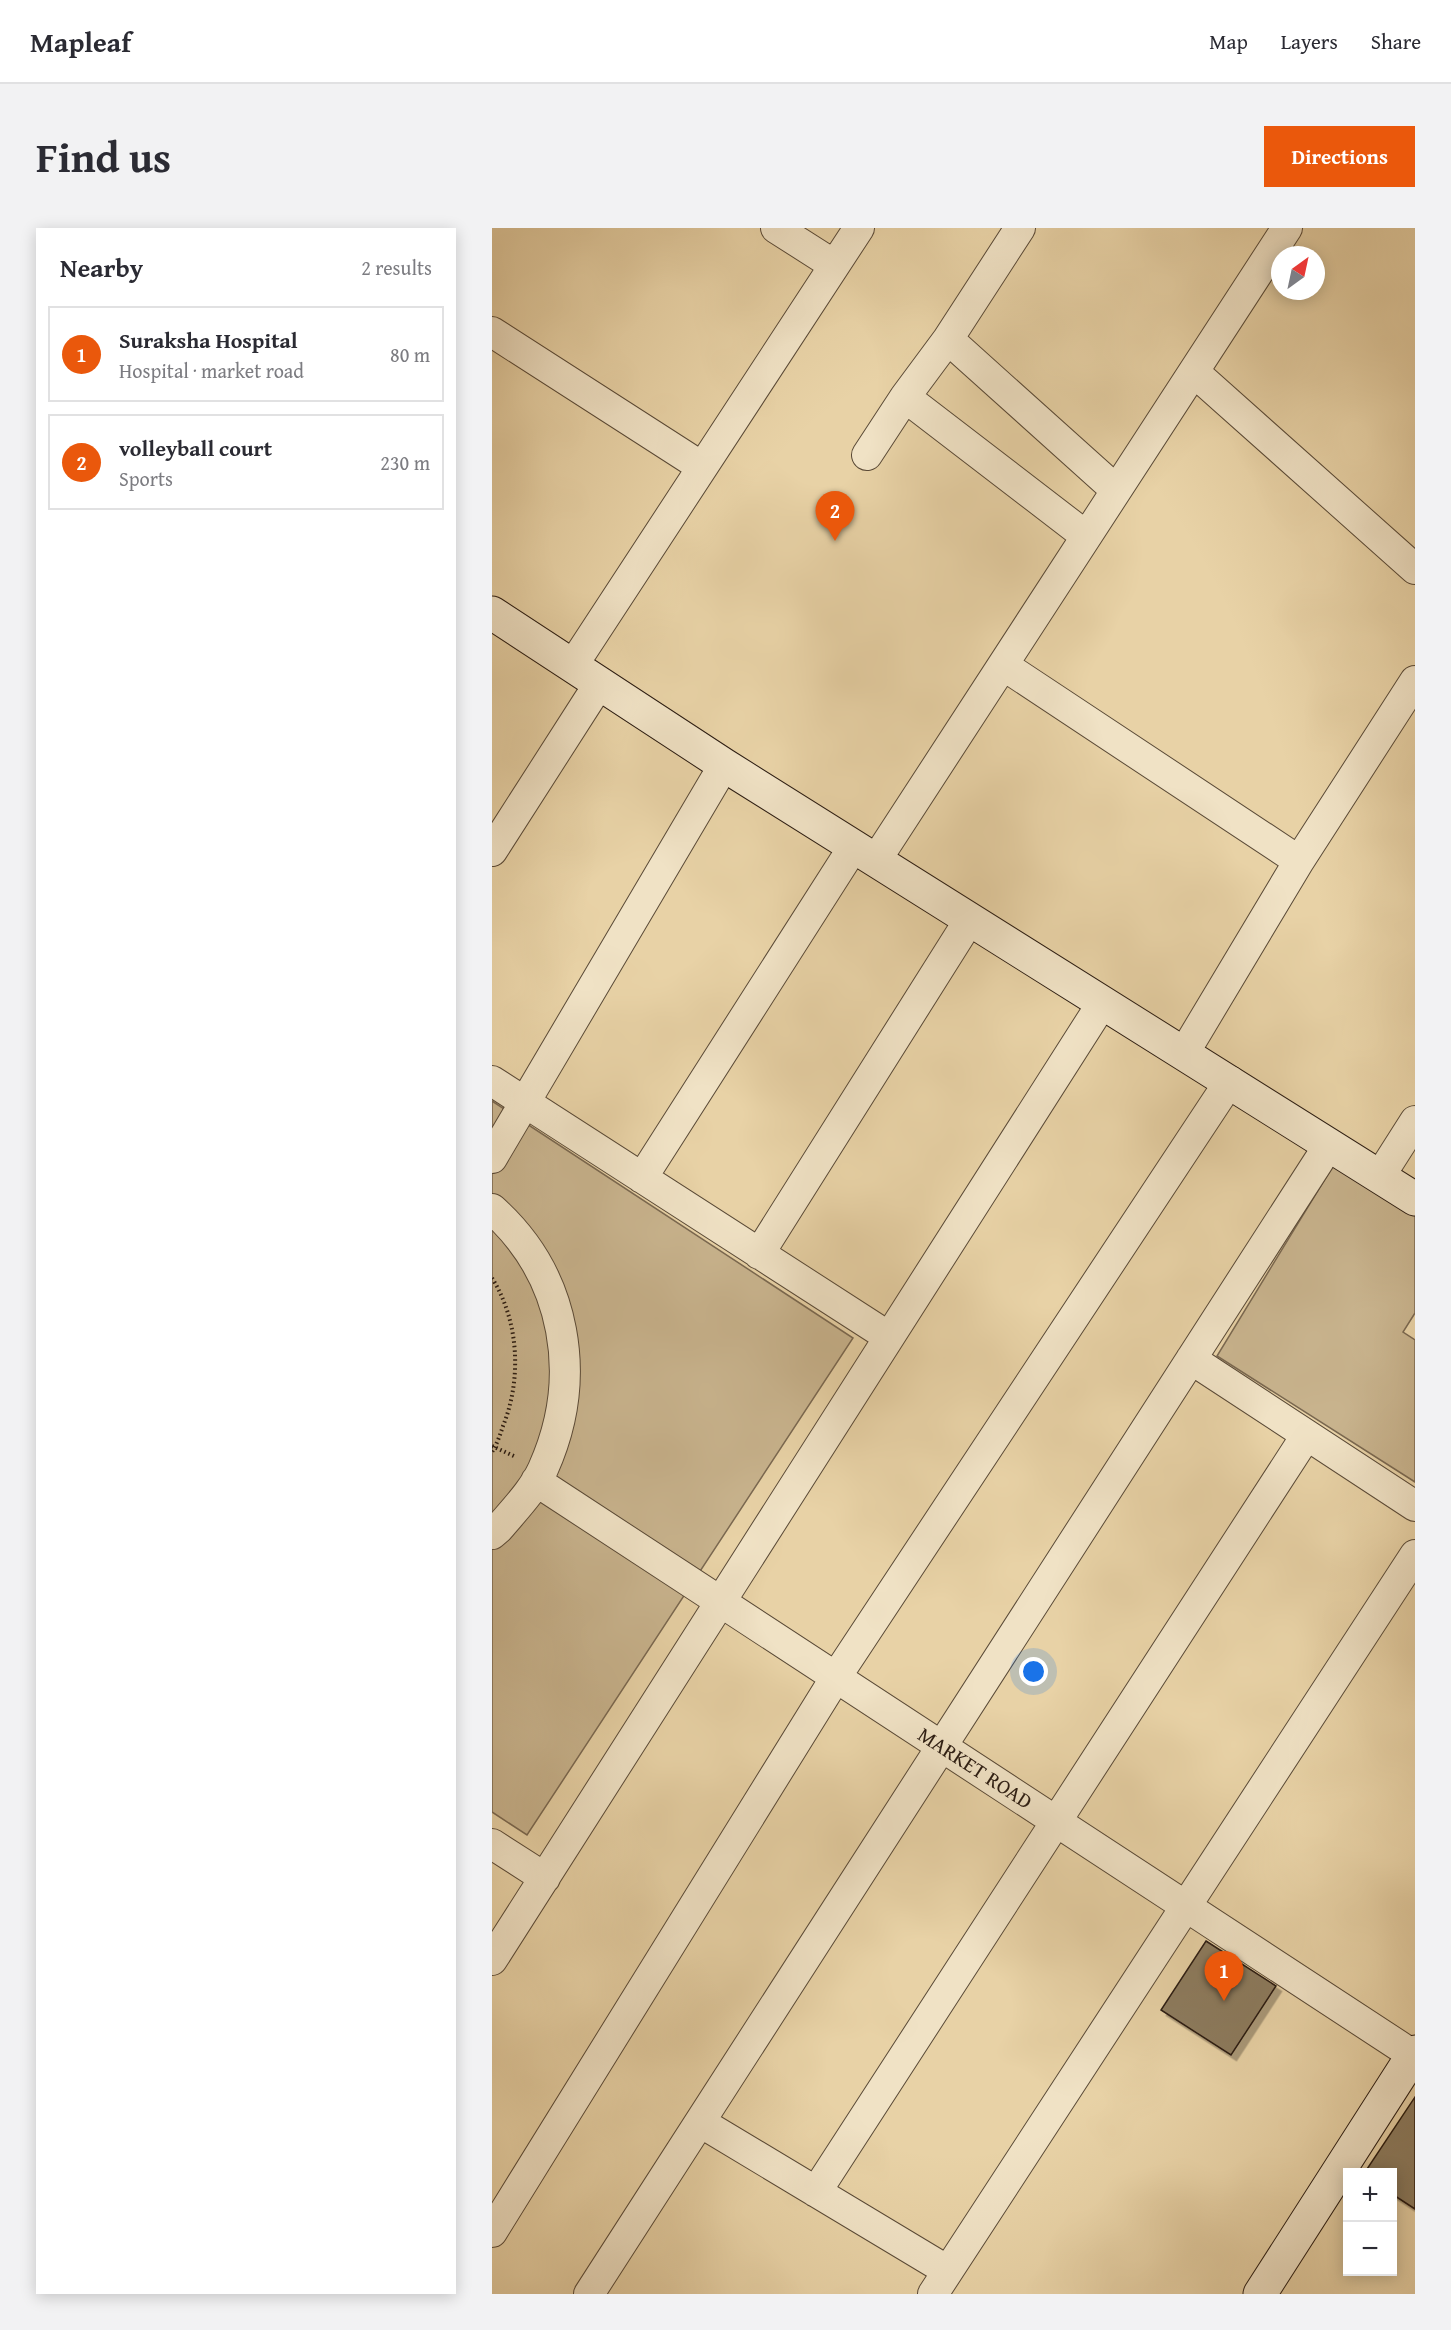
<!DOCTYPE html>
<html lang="en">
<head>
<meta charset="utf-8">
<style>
  :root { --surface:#fff; --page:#f2f2f3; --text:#2b2b33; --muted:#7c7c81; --line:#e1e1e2; --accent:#ea580c }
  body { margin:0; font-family:"Gentium Book Plus",serif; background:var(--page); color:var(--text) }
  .controls { position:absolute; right:18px; bottom:18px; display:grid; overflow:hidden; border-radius:0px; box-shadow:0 3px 15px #0003 }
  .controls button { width:54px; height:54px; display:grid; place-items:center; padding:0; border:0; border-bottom:2px solid var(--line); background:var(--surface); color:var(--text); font:30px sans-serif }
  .compass { position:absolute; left:779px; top:18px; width:54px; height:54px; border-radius:50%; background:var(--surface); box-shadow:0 3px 15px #0003; rotate:33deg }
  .you { position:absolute; left:542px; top:1444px; width:21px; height:21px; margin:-15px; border:4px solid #fff; border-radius:50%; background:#1a73e8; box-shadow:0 0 0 9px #1a73e833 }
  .badge { display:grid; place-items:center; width:39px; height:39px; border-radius:50%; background:var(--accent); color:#fff; font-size:20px; font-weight:700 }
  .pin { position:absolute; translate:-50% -50px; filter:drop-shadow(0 2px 3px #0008) }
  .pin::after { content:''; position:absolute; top:32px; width:21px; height:18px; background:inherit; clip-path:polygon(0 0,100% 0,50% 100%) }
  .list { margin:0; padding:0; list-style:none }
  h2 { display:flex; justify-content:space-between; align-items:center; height:78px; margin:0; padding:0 24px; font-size:26px }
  h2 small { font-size:20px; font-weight:400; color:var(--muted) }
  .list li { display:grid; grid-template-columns:39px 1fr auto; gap:18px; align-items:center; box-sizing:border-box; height:96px; margin:0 12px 12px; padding:0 12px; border:2px solid var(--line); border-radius:0px }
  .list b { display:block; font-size:22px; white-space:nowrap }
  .list p { margin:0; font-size:20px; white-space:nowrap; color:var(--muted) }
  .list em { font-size:20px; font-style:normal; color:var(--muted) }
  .map { position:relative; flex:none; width:923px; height:2066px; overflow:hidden; border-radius:0px }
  header { display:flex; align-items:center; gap:36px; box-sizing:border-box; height:84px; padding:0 30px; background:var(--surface); border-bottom:2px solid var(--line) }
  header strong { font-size:28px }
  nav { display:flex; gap:33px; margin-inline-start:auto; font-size:21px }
  .intro { display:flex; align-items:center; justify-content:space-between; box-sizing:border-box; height:144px; padding:0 36px }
  h1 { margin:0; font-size:42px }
  .button { padding:15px 27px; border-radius:0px; background:var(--accent); color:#fff; font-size:21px; font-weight:700 }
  main { display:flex; gap:36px; padding:0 36px }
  aside { flex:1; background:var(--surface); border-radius:0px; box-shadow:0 3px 15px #0003 }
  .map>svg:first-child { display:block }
</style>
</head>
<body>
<header>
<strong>Mapleaf</strong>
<nav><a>Map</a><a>Layers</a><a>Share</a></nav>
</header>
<div class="intro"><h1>Find us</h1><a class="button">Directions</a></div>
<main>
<aside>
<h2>Nearby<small>2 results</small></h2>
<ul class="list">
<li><span class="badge">1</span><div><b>Suraksha Hospital</b><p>Hospital · market road</p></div><em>80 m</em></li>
<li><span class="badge">2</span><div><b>volleyball court</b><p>Sports</p></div><em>230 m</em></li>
</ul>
</aside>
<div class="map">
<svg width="923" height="2066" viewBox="0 0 923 2066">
  <defs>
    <filter id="shadow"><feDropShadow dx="5.5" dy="5.5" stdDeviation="0" flood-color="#0004"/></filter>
  </defs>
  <rect width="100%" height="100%" fill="#e8d2a6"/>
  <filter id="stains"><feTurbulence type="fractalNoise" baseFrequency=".00333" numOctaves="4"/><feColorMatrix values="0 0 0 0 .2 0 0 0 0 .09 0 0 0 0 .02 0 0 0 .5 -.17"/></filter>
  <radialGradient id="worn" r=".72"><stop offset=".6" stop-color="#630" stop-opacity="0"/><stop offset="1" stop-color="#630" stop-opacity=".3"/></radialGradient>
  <!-- green -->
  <path fill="#c8b38d" stroke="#7a6850" stroke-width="1.5" d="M0,873L361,1110L35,1607L0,1584Z
    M844,933L923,983V1085L911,1104L923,1112V1254L725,1128Z"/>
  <!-- building -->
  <path fill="#8d7b5f" stroke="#2b1c12" stroke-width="1.5" filter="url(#shadow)" d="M714,1713L784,1758L739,1827L669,1782Z
    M923,1869V1981L900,1966V1944H873Z"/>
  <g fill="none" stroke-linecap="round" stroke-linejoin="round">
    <defs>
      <path id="street" d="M284,0L342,37
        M0,104L210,239
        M456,111L528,0
        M702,144L923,341
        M413,169L594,308
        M375,227L413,169L456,111L624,262
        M81,437L367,0
        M511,437L807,633
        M0,623L107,456
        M384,632L795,0
        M692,825L807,633L923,453
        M0,853L397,1109
        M0,930L232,537
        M888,948L923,893
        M150,950L362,618
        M0,981C75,1048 92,1150 51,1241C41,1263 22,1282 7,1300L0,1306
        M267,1026L478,691
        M699,1131L923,1278
        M44,1253L921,1827
        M0,1616L53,1650
        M0,1732L611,774
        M208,1894L456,2043
        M324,1964L814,1208
        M0,2004L344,1449L738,853
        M97,2066L837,917
        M441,2066L923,1327"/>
      <path id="secondary" d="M0,385L232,537L923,971
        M768,2066L923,1824"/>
    </defs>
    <!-- street casing -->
    <use href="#street" stroke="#5a4a37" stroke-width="32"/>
    <!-- secondary casing -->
    <use href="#secondary" stroke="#2b1c12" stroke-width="35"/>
    <!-- path -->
    <path stroke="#2b1c12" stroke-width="4" stroke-dasharray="1.5 3" stroke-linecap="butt" d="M0,1050C27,1093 30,1151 11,1198C8,1207 5,1216 0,1224
      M0,1218L24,1229"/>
    <!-- street -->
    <use href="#street" stroke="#f0e2c5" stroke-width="30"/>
    <!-- secondary -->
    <use href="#secondary" stroke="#f0e2c5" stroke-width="33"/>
  </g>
  <g text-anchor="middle" stroke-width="6" stroke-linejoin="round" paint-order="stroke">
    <!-- street labels -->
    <g font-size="21" fill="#2b1c12" stroke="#f0e2c5">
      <text transform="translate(483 1540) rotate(33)" y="7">MARKET ROAD</text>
    </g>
  </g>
  <rect width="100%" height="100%" filter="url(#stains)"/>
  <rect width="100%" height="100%" fill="url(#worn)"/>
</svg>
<div class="controls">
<button>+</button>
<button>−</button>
</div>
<svg class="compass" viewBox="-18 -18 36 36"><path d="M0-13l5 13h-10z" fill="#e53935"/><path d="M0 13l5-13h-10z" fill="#7c7c81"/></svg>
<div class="you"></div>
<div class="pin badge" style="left:732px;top:1773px">1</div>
<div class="pin badge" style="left:343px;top:313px">2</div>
</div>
</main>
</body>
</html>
